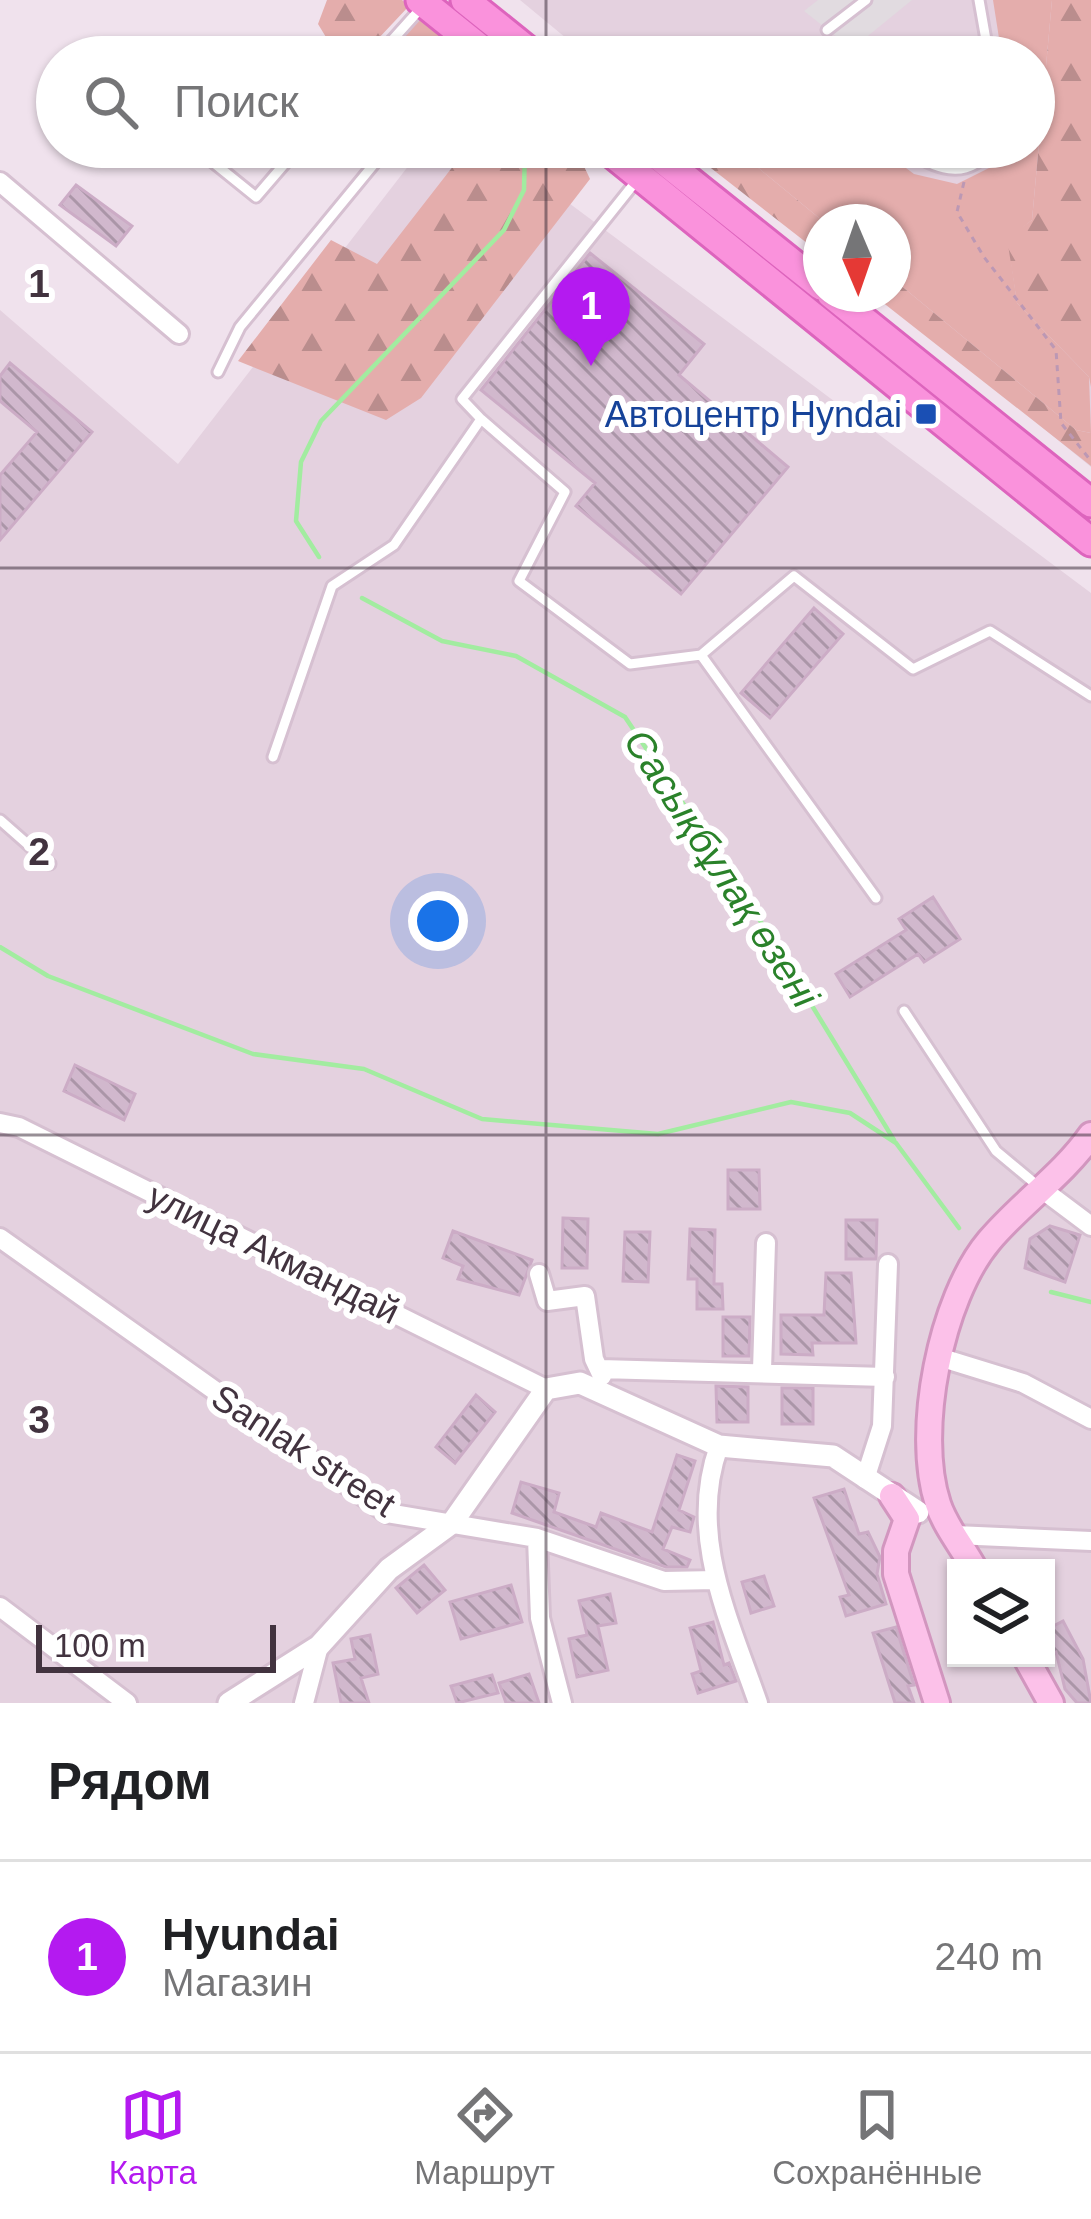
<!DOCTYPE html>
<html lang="ru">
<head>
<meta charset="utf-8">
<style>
  :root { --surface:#fff; --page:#f2f2f2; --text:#202124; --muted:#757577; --line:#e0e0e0; --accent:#b41af0 }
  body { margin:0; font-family:Arial,sans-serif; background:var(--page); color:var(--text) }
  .controls { position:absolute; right:36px; bottom:36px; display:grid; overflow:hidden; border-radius:0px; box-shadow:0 3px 9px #0004 }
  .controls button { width:108px; height:108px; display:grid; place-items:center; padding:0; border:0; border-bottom:3px solid var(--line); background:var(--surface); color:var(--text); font:60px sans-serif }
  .compass { position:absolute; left:803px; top:204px; width:108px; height:108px; border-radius:50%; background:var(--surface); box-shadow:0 3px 9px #0004; rotate:178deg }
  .scale { position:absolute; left:36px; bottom:30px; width:240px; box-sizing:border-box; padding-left:12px; border:6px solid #42333f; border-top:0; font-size:33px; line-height:42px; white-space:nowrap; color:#42333f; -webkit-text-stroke:9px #fff; paint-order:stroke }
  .you { position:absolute; left:438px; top:921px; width:42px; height:42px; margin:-30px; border:9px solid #fff; border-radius:50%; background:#1a73e8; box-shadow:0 0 0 18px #1a73e833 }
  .badge { display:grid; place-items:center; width:78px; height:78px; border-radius:50%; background:var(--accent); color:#fff; font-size:39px; font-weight:700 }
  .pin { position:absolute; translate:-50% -99px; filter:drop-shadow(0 3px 6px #0008) }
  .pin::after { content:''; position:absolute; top:63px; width:42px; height:36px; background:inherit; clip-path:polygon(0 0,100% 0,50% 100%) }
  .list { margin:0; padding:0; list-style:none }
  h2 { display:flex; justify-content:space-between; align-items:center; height:156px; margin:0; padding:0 48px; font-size:51px }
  h2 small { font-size:39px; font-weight:400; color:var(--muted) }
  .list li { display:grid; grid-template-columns:78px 1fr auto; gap:36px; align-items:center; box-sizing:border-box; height:192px; padding:0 48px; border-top:3px solid var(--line) }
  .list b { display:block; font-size:45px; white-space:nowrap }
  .list p { margin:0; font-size:39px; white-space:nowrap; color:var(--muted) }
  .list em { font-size:39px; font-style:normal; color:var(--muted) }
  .icon { flex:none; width:66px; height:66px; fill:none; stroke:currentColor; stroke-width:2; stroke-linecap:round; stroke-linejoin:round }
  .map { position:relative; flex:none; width:1091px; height:1703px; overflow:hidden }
  .search { position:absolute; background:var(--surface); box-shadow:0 3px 9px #0004; left:36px; right:36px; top:36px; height:132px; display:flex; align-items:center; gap:30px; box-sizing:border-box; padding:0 42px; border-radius:66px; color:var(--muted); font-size:45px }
  .sheet { height:348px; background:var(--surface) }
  nav { display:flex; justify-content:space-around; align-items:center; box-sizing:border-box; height:168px; border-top:3px solid var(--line); background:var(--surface); font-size:33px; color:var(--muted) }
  nav a { display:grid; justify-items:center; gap:6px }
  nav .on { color:var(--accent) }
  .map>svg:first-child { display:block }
</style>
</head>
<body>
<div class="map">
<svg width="1091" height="1703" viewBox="0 0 1091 1703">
  <defs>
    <pattern id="forest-firs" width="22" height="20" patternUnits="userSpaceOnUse" patternTransform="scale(3)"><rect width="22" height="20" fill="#e4adac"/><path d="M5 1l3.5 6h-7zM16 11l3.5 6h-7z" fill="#ba8d8d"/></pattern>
    <pattern id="building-back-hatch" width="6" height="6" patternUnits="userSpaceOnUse" patternTransform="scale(3)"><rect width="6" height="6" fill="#d1b8cd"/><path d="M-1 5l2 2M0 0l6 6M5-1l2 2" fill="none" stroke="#ab96a8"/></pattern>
  </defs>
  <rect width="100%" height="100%" fill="#f0e2ed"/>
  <!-- residential -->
  <path fill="#e4d1df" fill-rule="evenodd" d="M520,0H1091V467L879,294H893V222H821L700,147H1034V57H589Z
    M423,147H494L1091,593V1703H0V310L178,464ZM956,1568H1046V1658H956Z"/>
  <!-- grass -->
  <path fill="#e4adac" d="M993,0H1052L1032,220L1008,239L1017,303L1089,377L1091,433L1076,430L893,279V222H824L733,147H878L914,174L957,184L1001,162L1003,147H1034V57H1002Z"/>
  <!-- forest -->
  <path fill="url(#forest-firs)" d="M327,0H402L409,6L361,57H338L318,24Z
    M1052,0H1091V387L1089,377L1017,303L1007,238L1032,220Z
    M422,16L470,54L387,57Z
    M468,147H575L590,179L421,398L386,420L238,361L331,240L377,264Z
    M684,147H733L824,222L821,254Z
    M893,279L1076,430L1091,433V466L872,294H893Z"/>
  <!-- parking -->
  <path fill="#e1dbe0" d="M818,0H912L852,49L804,11Z"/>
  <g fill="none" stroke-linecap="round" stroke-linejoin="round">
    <!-- stream -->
    <path stroke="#a2eca0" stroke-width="4.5" d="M319,557L296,521L301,462L321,421L504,230L524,190L525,147
      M362,598L442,641L516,656L625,717L742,891L894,1140
      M0,947L48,976L253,1054L364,1069L482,1119L658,1134L791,1102L850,1113L896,1143L959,1228
      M1051,1292L1091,1302"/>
  </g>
  <!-- building -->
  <path fill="url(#building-back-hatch)" stroke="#ccacc6" stroke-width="3" d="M76,185L132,226L116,246L60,205Z
    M590,253L704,344L679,375L788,467L681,594L576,506L595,483L481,390Z
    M10,363L92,432L0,540V475L37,432L0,401V376Z
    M814,608L843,634L770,718L741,693Z
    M933,897L960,939L924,962L918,954L850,997L836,974L906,930L899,919Z
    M75,1065L135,1094L124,1120L64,1091Z
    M728,1170H759L760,1209H728Z
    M563,1218L588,1219L587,1268H562Z
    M846,1220H877L876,1259H846Z
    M1050,1226L1080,1235L1065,1282L1025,1268L1030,1239Z
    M690,1229L715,1230L714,1284H722L723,1309H697V1279H688Z
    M453,1231L532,1260L519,1295L458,1279L463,1266L443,1258Z
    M625,1232H650L648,1282L623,1281Z
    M826,1273H851L856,1343H812L813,1355L781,1354V1315H824Z
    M723,1317H750L749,1356H723Z
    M716,1386L748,1387V1422H717Z
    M782,1388H813V1424H782Z
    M476,1395L495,1412L455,1463L436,1447Z
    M677,1455L695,1461L679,1510L694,1517L690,1532L672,1527L663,1549L690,1560L687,1567H666L512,1513L521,1482L559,1493L554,1512L596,1527L601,1513L652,1532Z
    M844,1489L859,1534L868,1532L880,1557L877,1574L886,1604L846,1616L840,1597L849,1595L814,1498Z
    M424,1565L445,1590L417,1613L396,1588Z
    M764,1576L774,1606L751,1613L742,1582Z
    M511,1585L522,1622L461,1639L450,1602Z
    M610,1594L616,1623L598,1626L608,1670L577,1677L569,1639L587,1635L579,1601Z
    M1063,1621L1083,1659L1091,1703H1077L1065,1689L1056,1652L1051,1654L1046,1644V1630Z
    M713,1622L724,1665L729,1663L736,1681L698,1693L692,1674L701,1671L690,1628Z
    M896,1627L914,1685L908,1686L914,1703H895L873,1633Z
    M370,1635L378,1674L361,1678L369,1703H341L333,1663L355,1659L351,1639Z
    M529,1674L539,1703H506L499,1683Z
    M492,1675L498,1693L457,1703L451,1686Z"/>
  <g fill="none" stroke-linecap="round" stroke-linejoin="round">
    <defs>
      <path id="service" d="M979,0L989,57
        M827,30L866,0
        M377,57L421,8
        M664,57L686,51L735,57
        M194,147L256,197L299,147
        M903,147C931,168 968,184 991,147
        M218,372L240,327L388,147
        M481,419L565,492L519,581L630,664L701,655L876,898
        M701,655L794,576L913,669L990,631L1091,696
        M273,757L332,586L394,545L481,419L462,399L637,180
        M0,820L50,864
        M904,1011L996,1151L1038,1186"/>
      <path id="minor" d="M0,182L179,334
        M0,1123L19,1127L546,1389
        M1043,1190L1091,1226
        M0,1238L387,1513L537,1538L664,1581L716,1580
        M539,1274L547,1301L585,1296L594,1359L602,1376
        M939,1357L1023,1383L1091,1419
        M600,1369L885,1377
        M762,1370L766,1243
        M719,1446C687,1534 729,1619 758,1703
        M865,1479L882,1426L888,1264
        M955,1535L1091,1541
        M537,1538L540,1618L562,1703
        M0,1607L127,1703
        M304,1703L319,1646"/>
      <path id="tertiary" d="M229,1703L319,1646L389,1569L452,1523L546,1389L580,1383L719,1446L833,1456L918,1512"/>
      <path id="secondary" d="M892,1496L907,1519L896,1551V1574L937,1703
        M974,1568C963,1548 945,1526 938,1504C914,1432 941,1298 989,1241C1021,1203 1062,1176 1091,1135
        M1026,1658L1051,1703"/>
      <path id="primary" d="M420,0L491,57
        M465,0L536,57
        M604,147L1091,542
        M647,147L821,286
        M831,294L1091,503"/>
    </defs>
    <!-- service casing -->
    <use href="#service" stroke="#d6c0d1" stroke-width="15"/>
    <!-- minor casing -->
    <use href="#minor" stroke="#d6c0d1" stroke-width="24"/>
    <!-- tertiary casing -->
    <use href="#tertiary" stroke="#d6c0d1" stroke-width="27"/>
    <!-- secondary casing -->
    <use href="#secondary" stroke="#d296bf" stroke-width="30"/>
    <!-- primary casing -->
    <use href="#primary" stroke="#dd64bd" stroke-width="33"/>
    <!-- path -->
    <path stroke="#bc98b4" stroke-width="3" stroke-dasharray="6 6" stroke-linecap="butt" d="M556,50L564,57
      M964,182L957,212L984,257L1056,350L1061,423L1091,461"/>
    <!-- service -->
    <use href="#service" stroke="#fff" stroke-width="9"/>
    <!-- minor -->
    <use href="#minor" stroke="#fff" stroke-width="18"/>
    <!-- tertiary -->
    <use href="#tertiary" stroke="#fff" stroke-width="21"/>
    <!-- secondary -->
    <use href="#secondary" stroke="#fcc1e9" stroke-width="24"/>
    <!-- primary -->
    <use href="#primary" stroke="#fa92dc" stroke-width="27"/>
  </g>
  <!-- grid -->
  <path fill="none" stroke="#42333f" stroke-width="3" stroke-opacity="0.55" d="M546,0V57M546,147V1703M0,568H1091M0,1135H1091"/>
  <!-- markers -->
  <rect fill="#1a4fb4" stroke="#fff" stroke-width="4.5" x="914" y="402" width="24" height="24" rx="6"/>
  <g text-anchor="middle" stroke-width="12" stroke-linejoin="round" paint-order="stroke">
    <!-- transit labels -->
    <g font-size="36" fill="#164399" stroke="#fff" text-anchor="end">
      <text x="902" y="427">Автоцентр Hyndai</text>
    </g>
    <!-- street labels -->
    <g font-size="36" fill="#42333f" stroke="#fff">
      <text transform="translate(274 1253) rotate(26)" y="13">улица Акмандай</text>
      <text transform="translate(304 1450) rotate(33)" y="13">Sanlak street</text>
    </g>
    <!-- water labels -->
    <g font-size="39" font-style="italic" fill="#2a822a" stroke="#fff">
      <text transform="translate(722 868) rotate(57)" y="14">Сасықбұлақ өзені</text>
    </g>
  </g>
  <g font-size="39" text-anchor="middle" font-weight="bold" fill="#42333f" stroke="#fff" stroke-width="12" stroke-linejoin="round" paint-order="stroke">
    <text x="39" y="297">1</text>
    <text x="39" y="865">2</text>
    <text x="39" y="1433">3</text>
  </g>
</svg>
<div class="controls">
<button><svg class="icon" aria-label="layers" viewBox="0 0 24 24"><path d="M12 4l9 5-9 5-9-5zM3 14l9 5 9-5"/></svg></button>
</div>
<svg class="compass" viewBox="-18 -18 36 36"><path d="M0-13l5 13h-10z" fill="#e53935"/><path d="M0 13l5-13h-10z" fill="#757577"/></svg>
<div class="scale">100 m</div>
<div class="you"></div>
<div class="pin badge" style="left:591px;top:366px">1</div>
<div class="search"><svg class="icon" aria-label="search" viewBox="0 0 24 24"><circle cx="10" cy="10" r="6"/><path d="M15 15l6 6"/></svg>Поиск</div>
</div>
<section class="sheet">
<h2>Рядом<small></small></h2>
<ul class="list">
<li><span class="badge">1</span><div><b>Hyundai</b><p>Магазин</p></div><em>240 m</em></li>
</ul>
</section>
<nav>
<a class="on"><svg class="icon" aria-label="map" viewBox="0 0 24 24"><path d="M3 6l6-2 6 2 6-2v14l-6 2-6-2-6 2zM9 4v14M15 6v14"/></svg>Карта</a>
<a><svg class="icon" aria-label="directions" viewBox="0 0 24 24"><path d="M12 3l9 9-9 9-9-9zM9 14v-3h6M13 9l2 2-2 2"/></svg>Маршрут</a>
<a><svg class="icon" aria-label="saved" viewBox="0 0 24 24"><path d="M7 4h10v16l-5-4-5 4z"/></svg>Сохранённые</a>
</nav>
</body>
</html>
